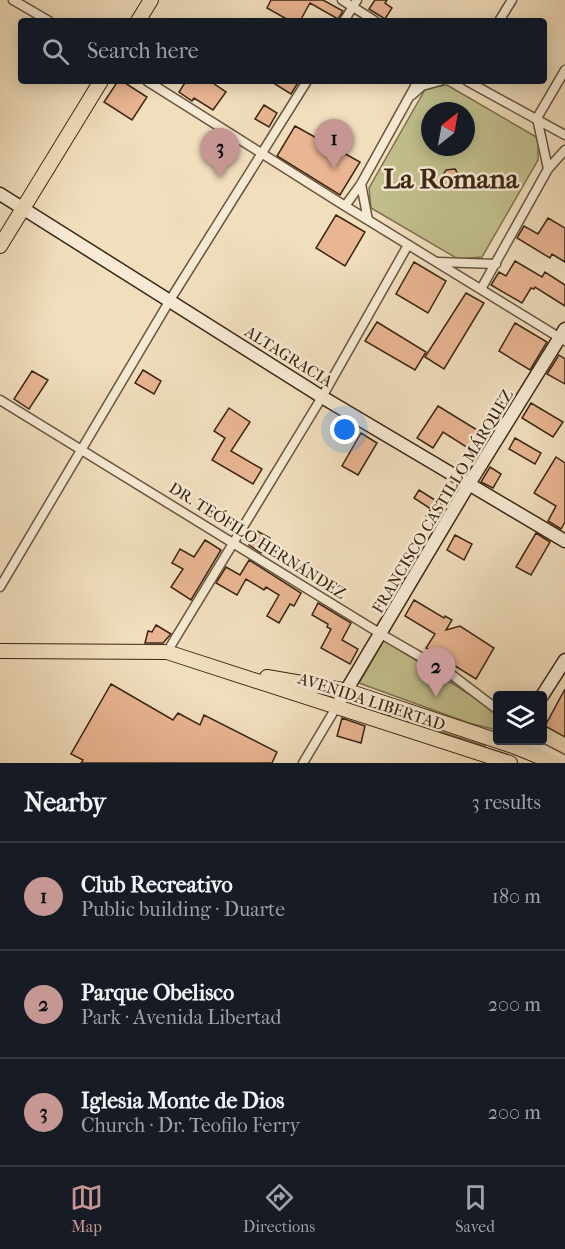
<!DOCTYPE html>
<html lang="en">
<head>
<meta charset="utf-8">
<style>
  :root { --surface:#171b24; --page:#242831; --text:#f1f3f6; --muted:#9ea1a6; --line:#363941; --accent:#c59692 }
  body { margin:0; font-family:"IM FELL French Canon",serif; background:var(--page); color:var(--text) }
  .controls { position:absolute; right:18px; bottom:18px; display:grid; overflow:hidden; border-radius:6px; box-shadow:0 3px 15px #0003 }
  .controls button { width:54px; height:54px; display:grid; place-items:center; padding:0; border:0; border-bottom:2px solid var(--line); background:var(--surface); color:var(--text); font:30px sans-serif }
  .compass { position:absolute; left:421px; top:102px; width:54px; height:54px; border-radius:50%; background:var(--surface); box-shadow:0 3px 15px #0003; rotate:31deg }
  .you { position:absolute; left:345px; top:430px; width:21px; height:21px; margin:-15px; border:4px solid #fff; border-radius:50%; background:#1a73e8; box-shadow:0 0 0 9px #1a73e833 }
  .badge { display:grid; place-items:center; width:39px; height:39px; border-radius:50%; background:var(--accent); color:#111; font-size:20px; font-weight:700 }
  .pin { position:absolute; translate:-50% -50px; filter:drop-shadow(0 2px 3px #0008) }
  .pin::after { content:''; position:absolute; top:32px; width:21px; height:18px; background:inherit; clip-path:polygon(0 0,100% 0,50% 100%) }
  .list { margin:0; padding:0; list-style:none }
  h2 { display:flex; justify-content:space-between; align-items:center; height:78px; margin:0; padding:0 24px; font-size:26px }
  h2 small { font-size:20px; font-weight:400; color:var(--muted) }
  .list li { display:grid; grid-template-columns:39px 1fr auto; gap:18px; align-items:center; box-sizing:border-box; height:108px; padding:0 24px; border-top:2px solid var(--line) }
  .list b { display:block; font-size:22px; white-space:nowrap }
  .list p { margin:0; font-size:20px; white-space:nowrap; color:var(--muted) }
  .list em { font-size:20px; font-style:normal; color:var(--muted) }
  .icon { flex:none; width:33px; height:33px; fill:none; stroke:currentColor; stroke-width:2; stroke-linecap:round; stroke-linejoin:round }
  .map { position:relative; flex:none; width:565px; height:763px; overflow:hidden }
  .search { position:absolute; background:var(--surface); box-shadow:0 3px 15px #0003; left:18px; right:18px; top:18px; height:66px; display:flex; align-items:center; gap:15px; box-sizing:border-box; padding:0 21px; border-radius:6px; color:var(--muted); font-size:22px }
  .sheet { height:402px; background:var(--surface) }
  nav { display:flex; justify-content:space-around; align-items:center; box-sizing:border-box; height:84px; border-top:2px solid var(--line); background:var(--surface); font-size:16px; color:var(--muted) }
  nav a { display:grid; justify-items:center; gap:3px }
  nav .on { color:var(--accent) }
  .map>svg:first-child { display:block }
</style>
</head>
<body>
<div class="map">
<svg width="565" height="763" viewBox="0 0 565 763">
  <rect width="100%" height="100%" fill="#f1debd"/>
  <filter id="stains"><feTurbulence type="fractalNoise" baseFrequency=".00333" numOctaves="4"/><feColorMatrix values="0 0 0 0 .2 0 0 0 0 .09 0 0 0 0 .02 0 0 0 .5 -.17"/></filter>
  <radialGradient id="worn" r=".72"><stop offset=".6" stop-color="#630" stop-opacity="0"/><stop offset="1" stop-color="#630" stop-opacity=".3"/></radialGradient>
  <!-- green -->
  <path fill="#c1bf8c" stroke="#7e7250" stroke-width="1.5" fill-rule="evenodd" d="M447,85L538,138V160L482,257L458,259L371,208L369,188L426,88ZM430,111H466V147H430Z
    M384,640L497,712V730L469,723L359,683Z
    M355,691L487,736L485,746L351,703Z"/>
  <!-- building -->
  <path fill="#e9b592" stroke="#3b2613" stroke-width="1.5" d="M271,0H323L343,11L338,19L310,3L300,21H290L267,8Z
    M375,0H387L385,3L392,8L385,19L369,9Z
    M118,81H122L147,97L132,120L104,102Z
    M186,81H210L226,92L213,110L194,98L192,101L179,92Z
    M270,81H299L291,94Z
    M264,105L277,113L269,127L255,119Z
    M295,126L360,162L340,195L277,156Z
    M455,169L460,177L455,186H446L442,177L446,170Z
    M336,215L365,232L345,266L316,248Z
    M548,218L565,228V262L552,254L550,258L517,238L524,226L538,234Z
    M515,261L542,277L545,272L565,285V306L535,287L534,289L531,288L522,303L491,285L499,272L506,276Z
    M414,262L446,281L428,313L396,294Z
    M466,293L484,303L444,369L425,357Z
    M377,322L426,352L415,370L365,341Z
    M515,323L547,342L530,370L499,351Z
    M559,355L565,359V384L547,374Z
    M143,370L161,381L154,394L135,383Z
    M32,371L48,380L29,409L14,399Z
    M531,403L563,422L553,437L522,418Z
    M438,406L487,436L476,453L443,432L433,448L417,438Z
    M229,408L250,422L231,451L262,469L253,484L212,460L225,438L214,431Z
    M361,433L377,443L358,475L342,466Z
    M515,438L541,453L535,464L509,449Z
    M556,457L565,463V522L561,529L548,521L556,506L534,493Z
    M490,467L501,474L493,488L481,482Z
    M419,490L446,507L437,522L426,516L431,509L414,498Z
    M257,531L270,538L261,553L249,545Z
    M536,533L550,542L531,575L516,567Z
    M455,535L472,544L464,560L447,550Z
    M205,540L221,550L191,600L171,587L183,569L172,563L180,549L194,557Z
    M249,560L301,593L294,606L290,604L279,623L267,616L279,595L266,587L264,590L246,579L237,595L216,583L226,567L240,575Z
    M414,600L444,618L445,616L452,620L446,630L460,626L494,648L476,679L426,648L435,634L405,616Z
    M318,603L351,623L342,640L358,649L350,664L321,648L331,629L327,627L328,624L312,615Z
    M156,625L171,634L163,643H145L148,631L152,632Z
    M111,684L173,720L178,713L200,725L204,715L277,752L272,763H81L83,760L71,754Z
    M565,689V737L545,726Z
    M342,718L365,726L361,743L337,736Z"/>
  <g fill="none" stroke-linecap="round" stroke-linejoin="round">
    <defs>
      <path id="street" d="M13,0L49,21
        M342,0L375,21
        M344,21L357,0
        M499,21L512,0
        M147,81L345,206L565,341
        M467,81L565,135
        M412,95L422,86L440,81
        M548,169L537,118L565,70
        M361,184L368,220
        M345,206L361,184L418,81
        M438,262L496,264
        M481,289L548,169L565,150
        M0,400L381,634L452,675L498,710
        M0,587L170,300L307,81
        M167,652L322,397L408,245
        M527,740L565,760
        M303,763L337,706"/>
      <path id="secondary" d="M0,194L322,397L565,541
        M542,696L565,660
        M337,706L469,484L565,329"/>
      <path id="primary" d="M138,21L151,0
        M0,246L101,81
        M0,651L167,652L510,763
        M267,677L348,691L513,746L555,763"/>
    </defs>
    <!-- street casing -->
    <use href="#street" stroke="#68543e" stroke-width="11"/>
    <!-- secondary casing -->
    <use href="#secondary" stroke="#3b2613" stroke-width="15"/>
    <!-- primary casing -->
    <use href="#primary" stroke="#3b2613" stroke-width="16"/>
    <!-- street -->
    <use href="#street" stroke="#f6ead4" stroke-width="8"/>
    <!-- secondary -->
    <use href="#secondary" stroke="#f6ead4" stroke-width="12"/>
    <!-- primary -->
    <use href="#primary" stroke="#f1debd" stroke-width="14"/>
  </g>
  <g text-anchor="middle" stroke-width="5" stroke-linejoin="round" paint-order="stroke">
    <!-- street labels -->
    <g font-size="16" fill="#3b2613" stroke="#f6ead4">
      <text transform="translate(289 356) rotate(32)" y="6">ALTAGRACIA</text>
      <text transform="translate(442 501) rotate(-59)" y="6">FRANCISCO CASTILLO MÁRQUEZ</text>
      <text transform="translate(258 540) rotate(32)" y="6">DR. TEÓFILO HERNÁNDEZ</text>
      <text transform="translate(372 701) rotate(18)" y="6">AVENIDA LIBERTAD</text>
    </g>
    <!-- town labels -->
    <g font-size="28" font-weight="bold" fill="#3b2613" stroke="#f6ead4">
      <text x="451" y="188">La Romana</text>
    </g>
  </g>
  <rect width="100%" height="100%" filter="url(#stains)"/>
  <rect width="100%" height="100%" fill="url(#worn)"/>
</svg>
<div class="controls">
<button><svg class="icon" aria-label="layers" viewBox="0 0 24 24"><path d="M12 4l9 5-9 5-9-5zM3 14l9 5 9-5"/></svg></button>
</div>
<svg class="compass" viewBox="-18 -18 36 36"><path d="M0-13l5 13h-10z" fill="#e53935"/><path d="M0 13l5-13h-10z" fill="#9ea1a6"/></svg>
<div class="you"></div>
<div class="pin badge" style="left:334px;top:169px">1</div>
<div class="pin badge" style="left:436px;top:697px">2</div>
<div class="pin badge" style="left:220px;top:178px">3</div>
<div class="search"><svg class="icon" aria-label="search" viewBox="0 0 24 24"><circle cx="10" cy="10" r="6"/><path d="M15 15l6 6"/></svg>Search here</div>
</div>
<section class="sheet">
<h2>Nearby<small>3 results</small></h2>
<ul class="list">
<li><span class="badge">1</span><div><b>Club Recreativo</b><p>Public building · Duarte</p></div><em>180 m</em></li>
<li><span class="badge">2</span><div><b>Parque Obelisco</b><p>Park · Avenida Libertad</p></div><em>200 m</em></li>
<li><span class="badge">3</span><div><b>Iglesia Monte de Dios</b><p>Church · Dr. Teofilo Ferry</p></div><em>200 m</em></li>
</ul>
</section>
<nav>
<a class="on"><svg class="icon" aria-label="map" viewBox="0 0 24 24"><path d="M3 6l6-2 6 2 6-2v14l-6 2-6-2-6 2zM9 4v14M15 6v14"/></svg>Map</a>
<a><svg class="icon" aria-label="directions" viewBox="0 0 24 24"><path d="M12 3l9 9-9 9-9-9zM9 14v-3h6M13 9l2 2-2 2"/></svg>Directions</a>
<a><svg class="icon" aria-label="saved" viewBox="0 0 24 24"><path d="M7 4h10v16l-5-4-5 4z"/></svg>Saved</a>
</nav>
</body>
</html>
